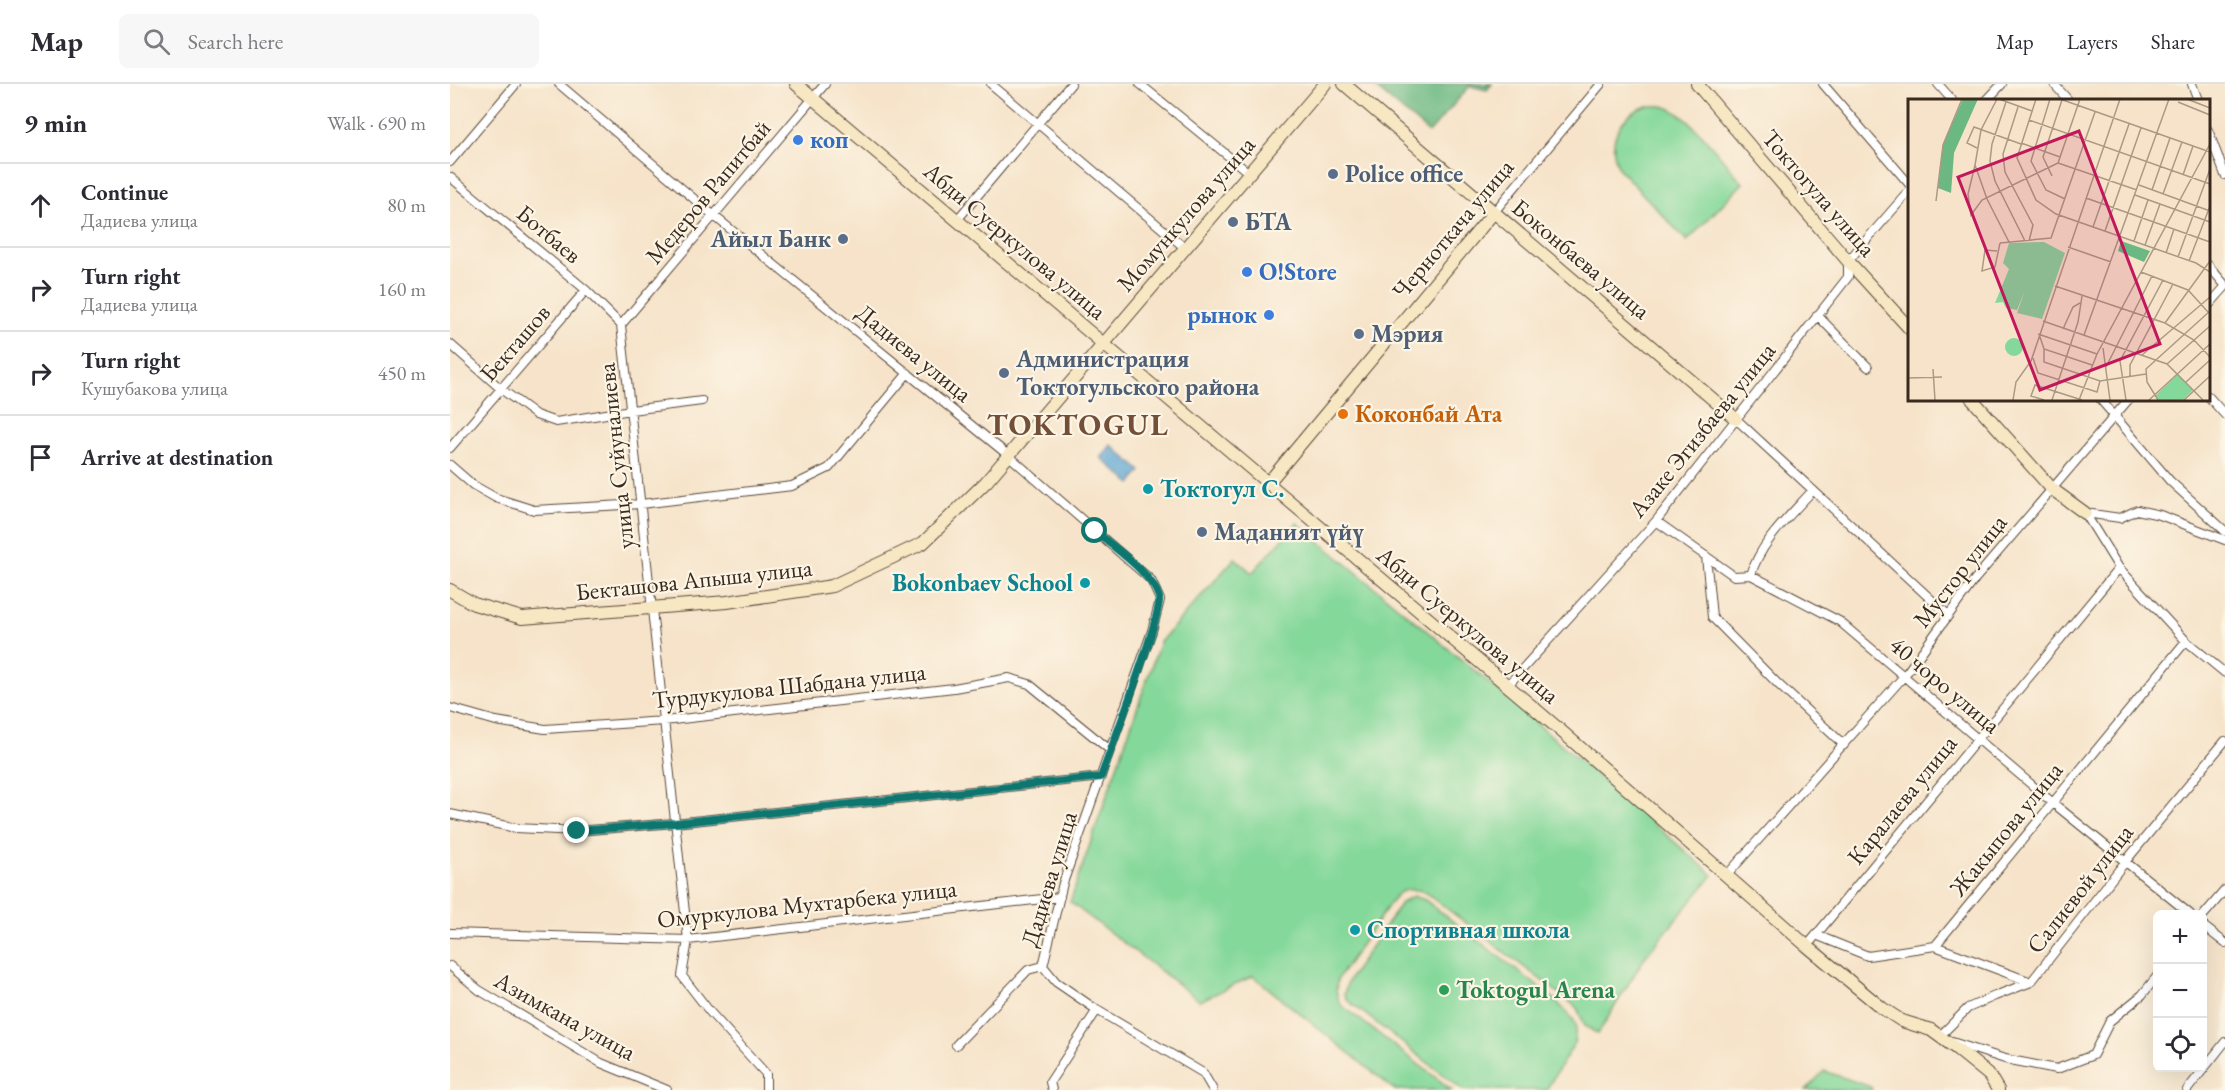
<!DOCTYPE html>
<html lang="en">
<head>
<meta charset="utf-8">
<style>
  :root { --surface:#fff; --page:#f7f7f7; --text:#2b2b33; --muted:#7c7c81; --line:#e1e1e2 }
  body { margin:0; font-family:"EB Garamond",serif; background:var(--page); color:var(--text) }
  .controls { position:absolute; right:18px; bottom:18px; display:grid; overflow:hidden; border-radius:9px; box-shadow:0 6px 24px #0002 }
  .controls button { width:54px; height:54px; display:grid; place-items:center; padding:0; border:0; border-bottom:2px solid var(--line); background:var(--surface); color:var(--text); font:30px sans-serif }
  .stop { position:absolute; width:18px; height:18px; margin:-14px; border:4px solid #0f766e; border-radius:50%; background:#fff }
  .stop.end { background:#0f766e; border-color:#fff; box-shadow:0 2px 6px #0008 }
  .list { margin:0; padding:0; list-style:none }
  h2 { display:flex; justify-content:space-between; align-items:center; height:78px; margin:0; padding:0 24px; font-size:26px }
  h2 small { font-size:20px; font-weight:400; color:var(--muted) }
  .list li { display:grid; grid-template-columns:39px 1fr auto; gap:18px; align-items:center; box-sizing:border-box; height:84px; padding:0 24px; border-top:2px solid var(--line) }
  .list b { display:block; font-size:22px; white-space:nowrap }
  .list p { margin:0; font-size:20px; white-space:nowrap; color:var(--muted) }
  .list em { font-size:20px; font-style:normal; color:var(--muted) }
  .icon { flex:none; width:33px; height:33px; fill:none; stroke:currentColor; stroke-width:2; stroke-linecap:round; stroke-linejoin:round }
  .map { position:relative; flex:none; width:1775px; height:1006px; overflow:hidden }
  header { display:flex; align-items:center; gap:36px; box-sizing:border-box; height:84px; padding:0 30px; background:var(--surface); border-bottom:2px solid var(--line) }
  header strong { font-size:28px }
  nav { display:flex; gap:33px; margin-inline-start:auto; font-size:21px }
  .search { width:420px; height:54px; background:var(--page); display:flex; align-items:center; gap:15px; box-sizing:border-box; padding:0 21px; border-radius:9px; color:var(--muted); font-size:22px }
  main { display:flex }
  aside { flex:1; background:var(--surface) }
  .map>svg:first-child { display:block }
</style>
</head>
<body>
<header>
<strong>Map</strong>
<div class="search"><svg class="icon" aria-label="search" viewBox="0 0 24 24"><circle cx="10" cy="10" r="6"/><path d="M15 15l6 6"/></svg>Search here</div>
<nav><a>Map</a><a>Layers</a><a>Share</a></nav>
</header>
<main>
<aside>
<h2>9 min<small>Walk · 690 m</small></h2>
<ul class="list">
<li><svg class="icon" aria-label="ahead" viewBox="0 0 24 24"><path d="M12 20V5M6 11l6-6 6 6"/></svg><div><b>Continue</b><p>Дадиева улица</p></div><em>80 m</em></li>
<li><svg class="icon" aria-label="right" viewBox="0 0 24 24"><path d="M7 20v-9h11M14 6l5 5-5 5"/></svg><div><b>Turn right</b><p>Дадиева улица</p></div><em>160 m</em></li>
<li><svg class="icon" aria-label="right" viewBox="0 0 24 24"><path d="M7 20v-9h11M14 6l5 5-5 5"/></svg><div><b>Turn right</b><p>Кушубакова улица</p></div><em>450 m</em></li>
<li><svg class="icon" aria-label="arrive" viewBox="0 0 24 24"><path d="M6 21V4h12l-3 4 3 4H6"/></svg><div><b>Arrive at destination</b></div></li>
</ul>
</aside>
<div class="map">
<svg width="1775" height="1006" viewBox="0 0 1775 1006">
  <rect width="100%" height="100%" fill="#fcf5e5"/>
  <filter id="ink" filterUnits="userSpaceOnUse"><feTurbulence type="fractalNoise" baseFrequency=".0167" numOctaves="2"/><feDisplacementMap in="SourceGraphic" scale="12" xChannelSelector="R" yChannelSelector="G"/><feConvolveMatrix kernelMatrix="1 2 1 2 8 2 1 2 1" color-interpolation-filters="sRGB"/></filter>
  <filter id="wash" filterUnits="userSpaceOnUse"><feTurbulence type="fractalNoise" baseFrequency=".008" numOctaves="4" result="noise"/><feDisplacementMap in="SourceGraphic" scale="24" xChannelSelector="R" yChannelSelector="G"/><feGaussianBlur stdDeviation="1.35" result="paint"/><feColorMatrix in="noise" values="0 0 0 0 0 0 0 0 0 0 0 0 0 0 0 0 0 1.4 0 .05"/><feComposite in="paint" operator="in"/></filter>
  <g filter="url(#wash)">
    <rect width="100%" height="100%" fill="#f6e3c9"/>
    <!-- green -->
    <path fill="#84d89a" stroke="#60815c" stroke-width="1.5" d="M1197,22C1203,22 1210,21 1216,23C1240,30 1275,79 1293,99L1237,157L1170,86C1155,59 1168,32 1197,22Z
      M847,439L1054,611L1263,791L1195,873L1148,950L1135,942L1127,924L1119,917L975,808C962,804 952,804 943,815L888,894C885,905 886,911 891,921L1002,1006H945L803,892L750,917L620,818L710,558L785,474L802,489Z
      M963,812L975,816L1103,914L1123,935L1126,942L1124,960L1096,1006H1013L897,916L894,910L898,897L951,819Z
      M1374,987L1421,1003L1422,1006H1356Z"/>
    <!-- forest -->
    <path fill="#6bb882" stroke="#537150" stroke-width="1.5" d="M921,0H1042L1037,6L1020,2L979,49Z"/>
    <!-- water -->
    <path fill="#5ba4d2" stroke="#4b6778" stroke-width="1.5" d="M661,361L691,387L681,400L651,374Z"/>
  </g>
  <g filter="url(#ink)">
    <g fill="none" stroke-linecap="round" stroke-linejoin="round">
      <defs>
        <path id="street" d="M109,0L263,131L558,371L701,496L710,516L702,547L613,799L593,882
          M541,0L735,164
          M690,0L799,89
          M1373,0L1460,101
          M1488,0L1502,16
          M1604,0L1618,16
          M1742,0L1748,16
          M1537,16L1552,0
          M1758,46L1775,91
          M0,78L66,0
          M0,93L136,206L171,241
          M1044,128L1151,0
          M507,136L621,0
          M1758,181L1775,201
          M1758,222L1775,203
          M1367,231L1418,283
          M171,241L238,856L232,892L260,928L316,990V1006
          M171,241L375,0
          M0,260L51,305L86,331L106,338L181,326L252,317
          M1758,312L1775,331
          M1650,315L1720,397L1775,447
          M1286,335L1498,531
          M0,364L136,206
          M0,381L23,401L46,414L84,426L191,420L342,402L379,384L458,289
          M1635,429L1669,484L1736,557L1775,589
          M1635,429L1670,434L1687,426L1710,431L1775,456
          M1206,437L1284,492L1301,491L1389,537L1603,719L1740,830
          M1256,472L1262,533L1328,600L1394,661
          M1301,491C1310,458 1341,431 1363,406
          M1058,601L1206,437L1398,193V177L1460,106
          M0,624L46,637L95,645L214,637L504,604L559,594L579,600L660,666
          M0,730L66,744L127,747L225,739L651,693
          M1277,791L1455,591L1525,495L1679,315
          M1752,833L1775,806
          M1752,841L1775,859
          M0,849L238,856L610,813
          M1366,851L1418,872L1485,862L1736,557
          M1357,862L1669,484
          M1485,862L1581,898L1675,778L1775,657
          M0,882L29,906L151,979L217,1006
          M593,882L606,898L647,926L753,989L763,1006
          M1490,952L1518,924L1545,912L1581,898
          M1502,958L1555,975L1607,985L1643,971L1660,937L1692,911L1708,891
          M506,961L578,886L593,882
          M602,1006L600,998L647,926
          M1737,1006L1775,958"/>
        <path id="secondary" d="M346,0L1110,646L1357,862L1432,924L1452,937L1481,946L1507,965L1539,991L1548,1006
          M894,0L1286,335
          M1247,0L1398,177L1460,245
          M1522,315L1602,405L1635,429
          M818,399L1044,128
          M0,506L24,520L72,534L277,518L382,502L473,459L536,398L875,0"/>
      </defs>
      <!-- street casing -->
      <use href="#street" stroke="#574638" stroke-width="10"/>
      <!-- secondary casing -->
      <use href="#secondary" stroke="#574638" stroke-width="14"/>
      <!-- street -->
      <use href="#street" stroke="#fff" stroke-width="8"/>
      <!-- secondary -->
      <use href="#secondary" stroke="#f7e8c3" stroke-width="12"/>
    </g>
  </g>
  <g fill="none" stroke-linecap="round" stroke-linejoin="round" filter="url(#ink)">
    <!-- route -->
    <path stroke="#0f766e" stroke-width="8" d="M127,747L225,739L651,693C660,668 713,529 709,513C701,488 665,465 645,447"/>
  </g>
  <!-- markers -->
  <g fill="#3f7fe0" stroke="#fcf5e5" stroke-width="2">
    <circle cx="348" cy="56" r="6"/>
    <circle cx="797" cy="188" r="6"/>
    <circle cx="819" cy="231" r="6"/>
  </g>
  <g fill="#5c6f8a" stroke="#fcf5e5" stroke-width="2">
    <circle cx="883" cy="90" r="6"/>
    <circle cx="783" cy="138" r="6"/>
    <circle cx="393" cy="155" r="6"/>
    <circle cx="909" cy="250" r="6"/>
    <circle cx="554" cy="289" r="6"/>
    <circle cx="752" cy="448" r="6"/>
  </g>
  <circle fill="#e8710a" stroke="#fcf5e5" stroke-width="2" cx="893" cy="330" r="6"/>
  <g fill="#0f9aa8" stroke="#fcf5e5" stroke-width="2">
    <circle cx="698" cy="405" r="6"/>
    <circle cx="635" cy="499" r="6"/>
    <circle cx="905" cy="846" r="6"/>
  </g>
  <circle fill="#2e9e5b" stroke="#fcf5e5" stroke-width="2" cx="994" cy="906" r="6"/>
  <g text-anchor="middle" stroke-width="4.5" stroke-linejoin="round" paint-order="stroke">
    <!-- shop labels -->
    <g font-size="24" font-weight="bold" fill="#366cbe" stroke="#fcf5e5" text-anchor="start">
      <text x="360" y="64">коп</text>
      <text x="809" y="196">O!Store</text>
      <text x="807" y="239" text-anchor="end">рынок</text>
    </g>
    <!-- service labels -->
    <g font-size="24" font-weight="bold" fill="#4e5e75" stroke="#fcf5e5" text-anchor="start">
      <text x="895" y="98">Police office</text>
      <text x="795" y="146">БТА</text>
      <text x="381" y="163" text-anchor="end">Айыл Банк</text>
      <text x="921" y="258">Мэрия</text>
      <text x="566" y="283">Администрация<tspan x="566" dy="28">Токтогульского района</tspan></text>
      <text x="764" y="456">Маданият үйү</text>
    </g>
    <!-- street labels -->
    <g font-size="24" fill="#3b2a1e" stroke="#fcf5e5">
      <text transform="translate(258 108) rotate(-50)" y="8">Медеров Рапитбай</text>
      <text transform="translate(1369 109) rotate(49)" y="8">Токтогула улица</text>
      <text transform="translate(736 130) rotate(-49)" y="8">Момункулова улица</text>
      <text transform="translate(1003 145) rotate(-50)" y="8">Черноткача улица</text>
      <text transform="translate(99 150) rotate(40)" y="8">Ботбаев</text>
      <text transform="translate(565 157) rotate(40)" y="8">Абди Суеркулова улица</text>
      <text transform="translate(1131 175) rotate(40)" y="8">Боконбаева улица</text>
      <text transform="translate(65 259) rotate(-49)" y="8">Бекташов</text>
      <text transform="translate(464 269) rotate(39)" y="8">Дадиева улица</text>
      <text transform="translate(1252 346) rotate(-51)" y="8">Азаке Эгизбаева улица</text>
      <text transform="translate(166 372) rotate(-96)" y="8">улица Суйуналиева</text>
      <text transform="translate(1510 487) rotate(-52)" y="8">Мустор улица</text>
      <text transform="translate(244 496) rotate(-6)" y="8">Бекташова Апыша улица</text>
      <text transform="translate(1018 541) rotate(40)" y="8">Абди Суеркулова улица</text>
      <text transform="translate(1495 601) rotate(40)" y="8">40 чоро улица</text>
      <text transform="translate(339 602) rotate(-6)" y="8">Турдукулова Шабдана улица</text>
      <text transform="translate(1452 716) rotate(-51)" y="8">Каралаева улица</text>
      <text transform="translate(1556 745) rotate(-51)" y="8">Жакыпова улица</text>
      <text transform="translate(599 795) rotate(-73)" y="8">Дадиева улица</text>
      <text transform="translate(1630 805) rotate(-52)" y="8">Салиевой улица</text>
      <text transform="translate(357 820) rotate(-6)" y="8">Омуркулова Мухтарбека улица</text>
      <text transform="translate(115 932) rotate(29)" y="8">Азимкана улица</text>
    </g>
    <!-- food labels -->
    <g font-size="24" font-weight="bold" fill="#c56008" stroke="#fcf5e5" text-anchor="start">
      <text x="905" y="338">Коконбай Ата</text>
    </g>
    <!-- culture labels -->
    <g font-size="24" font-weight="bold" fill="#0d838f" stroke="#fcf5e5" text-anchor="start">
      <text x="710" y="413">Токтогул С.</text>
      <text x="623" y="507" text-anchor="end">Bokonbaev School</text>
      <text x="917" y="854">Спортивная школа</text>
    </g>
    <!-- leisure labels -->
    <g font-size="24" font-weight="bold" fill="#27864d" stroke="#fcf5e5" text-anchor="start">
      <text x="1006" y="914">Toktogul Arena</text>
    </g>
    <!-- district labels -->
    <g font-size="30" font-weight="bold" letter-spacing="1.5" fill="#734f38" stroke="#fcf5e5">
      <text x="628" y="351">TOKTOGUL</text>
    </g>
  </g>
  <!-- overview -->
  <g transform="translate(1458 15)">
    <rect width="302" height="302" fill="#f6e3c9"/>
    <path d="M136,143L157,154L134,220L109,214L117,191L109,211L98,209L95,203L87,204L101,170L95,164L101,144ZM97 248a9 9 0 1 1 18 0a9 9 0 1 1-18 0ZM270,275L285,291L275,301H251L247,297Z" fill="#84d89a"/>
    <path d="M55,0H70L46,54L43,94L30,89L35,45ZM213,142L242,152L236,163L210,152Z" fill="#6bb882"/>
    <path fill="none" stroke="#ab9985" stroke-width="1.5" d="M89,0L73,31L67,66L79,100L101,143M91,0L124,12M128,0L109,59L128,101L148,115L288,164L302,173M142,0L123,62L138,91L157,100M152,0L302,53M279,0L302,9M98,3L84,45L82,62L87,82L117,142M270,3L302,16M110,8L95,55L97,73L125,126L121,142M121,21L302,85M113,44L152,58M69,49L59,44L66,28L113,45M150,64L229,91M150,64L172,0M67,66L60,95L63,116L74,101L150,64M275,76L285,47M144,77L135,58L154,1M231,86L302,112M244,91L262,39M255,95L274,43M227,96L302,123M178,99L302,143M28,102L35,46L54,0M185,128L221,25M197,132L233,29M226,142L240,101M92,144L143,139L187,13M237,146L252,105M160,148L203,163M89,152L77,151L74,172L87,168L92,144M258,154L266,130M270,158L302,70M281,162L302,107M233,173L280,191L300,213M147,187L257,224L286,241L302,258M135,222L259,265L295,301M257,224L302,162M155,230L165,208L172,204M130,235L189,255M131,235L136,250L184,266M176,236L261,0M195,249L202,301M136,250V263L192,282L238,275M234,256L302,198M125,259L130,274L189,293L192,282M259,265L302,227M198,268L244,177M25,270L27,301M222,278V266L265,185M0,279L34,278M278,283L302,261M105,301L108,283L123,262L212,0M136,301L123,297L127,286L174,301M144,301L170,223L174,197M171,301L189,255L302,45M218,301L212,262L255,181M241,301L302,245M250,301L239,283L238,270L302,212M276,301L302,277"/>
    <path fill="#c2185b" fill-opacity="0.15" stroke="#c2185b" stroke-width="3" d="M171,32L252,245L132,291L50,78Z"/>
    <rect width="302" height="302" fill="none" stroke="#3b2a1e" stroke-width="3"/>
  </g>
</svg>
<div class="controls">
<button>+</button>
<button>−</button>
<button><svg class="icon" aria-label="locate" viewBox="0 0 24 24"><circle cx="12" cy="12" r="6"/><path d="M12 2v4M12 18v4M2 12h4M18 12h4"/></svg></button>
</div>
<div class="stop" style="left:645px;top:447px"></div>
<div class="stop end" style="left:127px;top:747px"></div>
</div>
</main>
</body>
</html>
